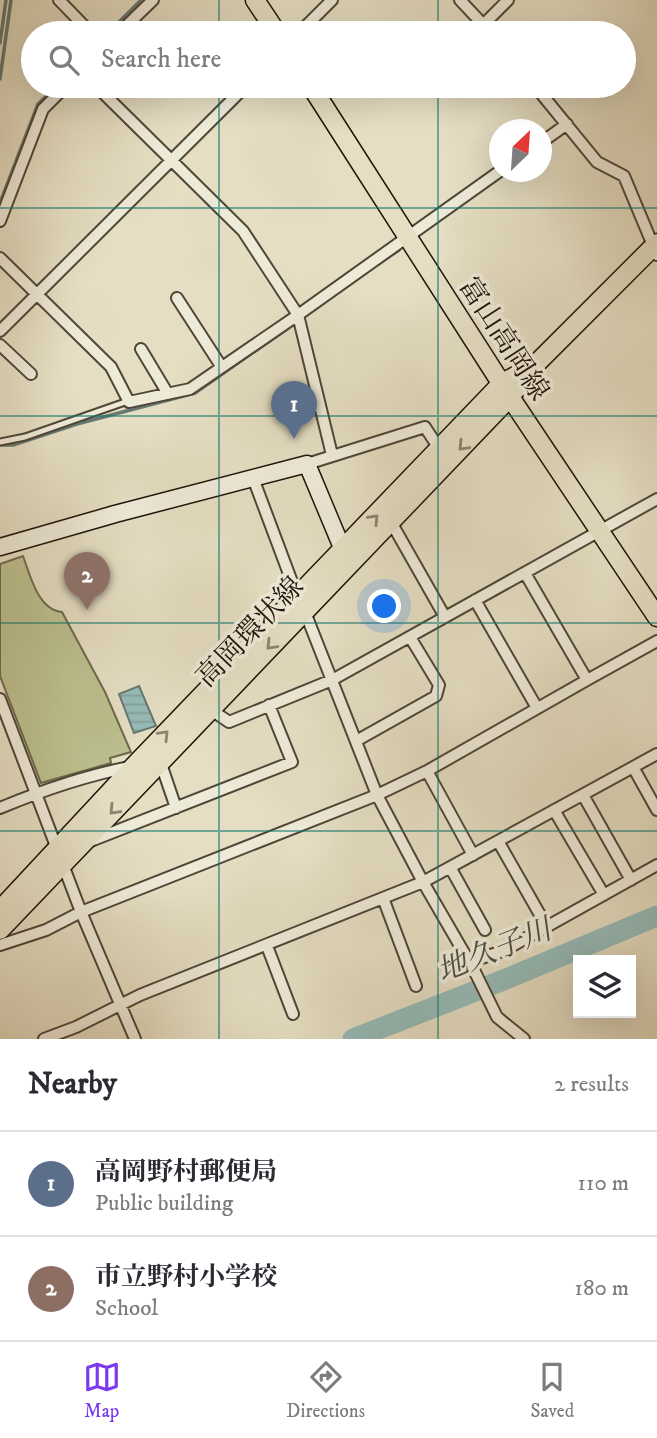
<!DOCTYPE html>
<html lang="en">
<head>
<meta charset="utf-8">
<style>
  :root { --surface:#fff; --page:#f2f2f3; --text:#2b2b33; --muted:#7c7c81; --line:#e1e1e2; --accent:#7c3aed }
  body { margin:0; font-family:"IM FELL DW Pica","Noto Serif JP",serif; background:var(--page); color:var(--text) }
  .controls { position:absolute; right:21px; bottom:21px; display:grid; overflow:hidden; border-radius:0px; box-shadow:0 7px 28px #0002 }
  .controls button { width:63px; height:63px; display:grid; place-items:center; padding:0; border:0; border-bottom:2px solid var(--line); background:var(--surface); color:var(--text); font:35px sans-serif }
  .compass { position:absolute; left:489px; top:119px; width:63px; height:63px; border-radius:50%; background:var(--surface); box-shadow:0 7px 28px #0002; rotate:25deg }
  .you { position:absolute; left:385px; top:607px; width:24px; height:24px; margin:-18px; border:5px solid #fff; border-radius:50%; background:#1a73e8; box-shadow:0 0 0 10px #1a73e833 }
  .badge { display:grid; place-items:center; width:46px; height:46px; border-radius:50%; background:var(--accent); color:#fff; font-size:23px; font-weight:700 }
  .pin { position:absolute; translate:-50% -58px; filter:drop-shadow(0 2px 4px #0008) }
  .pin::after { content:''; position:absolute; top:37px; width:24px; height:21px; background:inherit; clip-path:polygon(0 0,100% 0,50% 100%) }
  .list { margin:0; padding:0; list-style:none }
  h2 { display:flex; justify-content:space-between; align-items:center; height:91px; margin:0; padding:0 28px; font-size:30px }
  h2 small { font-size:23px; font-weight:400; color:var(--muted) }
  .list li { display:grid; grid-template-columns:46px 1fr auto; gap:21px; align-items:center; box-sizing:border-box; height:105px; padding:0 28px; border-top:2px solid var(--line) }
  .list b { display:block; font-size:26px; white-space:nowrap }
  .list p { margin:0; font-size:23px; white-space:nowrap; color:var(--muted) }
  .list em { font-size:23px; font-style:normal; color:var(--muted) }
  .icon { flex:none; width:38px; height:38px; fill:none; stroke:currentColor; stroke-width:2; stroke-linecap:round; stroke-linejoin:round }
  .map { position:relative; flex:none; width:657px; height:1039px; overflow:hidden }
  .search { position:absolute; background:var(--surface); box-shadow:0 7px 28px #0002; left:21px; right:21px; top:21px; height:77px; display:flex; align-items:center; gap:18px; box-sizing:border-box; padding:0 24px; border-radius:38px; color:var(--muted); font-size:26px }
  .sheet { height:301px; background:var(--surface) }
  nav { display:flex; justify-content:space-around; align-items:center; box-sizing:border-box; height:98px; border-top:2px solid var(--line); background:var(--surface); font-size:19px; color:var(--muted) }
  nav a { display:grid; justify-items:center; gap:4px }
  nav .on { color:var(--accent) }
  .map>svg:first-child { display:block }
</style>
</head>
<body>
<div class="map">
<svg width="657" height="1039" viewBox="0 0 657 1039">
  <defs>
    <pattern id="water-rules" width="6" height="5" patternUnits="userSpaceOnUse" patternTransform="scale(1.75)"><rect width="6" height="5" fill="#96bbb8"/><path d="M0 2.5h6" fill="none" stroke="#81a09d"/></pattern>
  </defs>
  <rect width="100%" height="100%" fill="#e5dec3"/>
  <filter id="stains"><feTurbulence type="fractalNoise" baseFrequency=".00286" numOctaves="4"/><feColorMatrix values="0 0 0 0 .2 0 0 0 0 .09 0 0 0 0 .02 0 0 0 .5 -.17"/></filter>
  <radialGradient id="worn" r=".72"><stop offset=".6" stop-color="#630" stop-opacity="0"/><stop offset="1" stop-color="#630" stop-opacity=".3"/></radialGradient>
  <!-- pitch -->
  <path fill="#bcbf8e" stroke="#6e694c" stroke-width="2" d="M23,556C30,575 38,610 62,612L105,692L131,752L110,758L111,763L41,783L0,676V564Z"/>
  <!-- water -->
  <path fill="url(#water-rules)" stroke="#667872" stroke-width="2" d="M139,686L156,726L134,733L119,694Z"/>
  <g fill="none" stroke-linecap="round" stroke-linejoin="round">
    <!-- stream -->
    <path stroke="#667872" stroke-width="3.5" d="M108,33L141,0
      M0,43L6,0
      M0,79L11,0
      M0,203L38,104L57,86
      M378,264L399,250
      M306,315L316,308
      M0,445H13L77,424L195,393L291,326"/>
    <!-- river -->
    <path stroke="#96bbb8" stroke-width="21" d="M353,1039L501,981L657,916"/>
    <defs>
      <path id="lane" d="M0,442L25,437L128,401"/>
      <path id="street" d="M59,0L91,33
        M460,0L491,33
        M484,24L508,0
        M119,33L153,0
        M299,33L332,0
        M96,86L243,231L298,315L332,455
        M535,86L597,162L624,176L657,255
        M542,142L567,124
        M0,221L43,109L66,86
        M0,258L111,367L129,402L190,389L298,315L500,171
        M177,298L221,366
        M0,331L246,86
        M0,345L31,374
        M141,349L168,394
        M307,464L425,427L440,450
        M253,478L298,598
        M391,522L445,617
        M475,600L537,708
        M305,612L377,795L423,882L474,970L497,1017L524,1039
        M587,680L657,641
        M0,699L81,912L135,1039
        M210,709L229,722L332,680L657,499
        M356,741L436,696L439,685L410,637
        M160,761L176,808
        M633,767L657,810
        M427,771L587,680L525,573
        M583,795L631,880
        M0,808C43,790 88,775 134,766
        M554,810L604,895
        M498,841L547,927
        M88,842L292,762L269,705
        M450,867L485,930
        M383,898L416,986
        M0,945L46,930L81,912L377,795L427,771L473,855
        M267,946L293,1014
        M469,962L503,951L657,865
        M44,1039L76,1027L140,995L423,882L657,754"/>
      <path id="secondary" d="M0,547L115,514L307,464L343,550L350,556"/>
      <path id="primary" d="M255,0L277,33
        M311,86L510,397L657,617
        M0,910L134,766L502,383L527,370
        M0,930L510,397L533,367L657,243"/>
    </defs>
    <!-- lane casing -->
    <use href="#lane" stroke="#504638" stroke-width="9"/>
    <!-- street casing -->
    <use href="#street" stroke="#504638" stroke-width="14"/>
    <!-- secondary casing -->
    <use href="#secondary" stroke="#1f130a" stroke-width="19"/>
    <!-- primary casing -->
    <use href="#primary" stroke="#1f130a" stroke-width="21"/>
    <!-- lane -->
    <use href="#lane" stroke="#eeead8" stroke-width="5"/>
    <!-- street -->
    <use href="#street" stroke="#eeead8" stroke-width="10"/>
    <!-- secondary -->
    <use href="#secondary" stroke="#eeead8" stroke-width="16"/>
    <!-- primary -->
    <use href="#primary" stroke="#e5dec3" stroke-width="18"/>
  </g>
  <!-- one-way arrows -->
  <defs><path id="oneway-chevron" d="M-2-3.5L2.5 0L-2 3.5" fill="none" stroke-width="1.6" stroke-linecap="round" stroke-linejoin="round" transform="scale(1.75)"/></defs>
  <g stroke="#8c8370">
    <use href="#oneway-chevron" transform="translate(463 446) rotate(134)"/>
    <use href="#oneway-chevron" transform="translate(374 519) rotate(-46)"/>
    <use href="#oneway-chevron" transform="translate(271 645) rotate(134)"/>
    <use href="#oneway-chevron" transform="translate(164 735) rotate(-46)"/>
    <use href="#oneway-chevron" transform="translate(114 810) rotate(134)"/>
  </g>
  <!-- grid -->
  <path fill="none" stroke="#0f766e" stroke-width="2" stroke-opacity="0.55" d="M219,0V33M438,0V33M219,86V1039M438,86V1039M0,208H657M0,416H657M0,623H657M0,831H657"/>
  <g text-anchor="middle" stroke-width="7" stroke-linejoin="round" paint-order="stroke">
    <!-- street labels -->
    <g font-size="28" fill="#1f130a" stroke="#eeead8">
      <text transform="translate(505 338) rotate(57)" y="10">富山高岡線</text>
      <text transform="translate(249 631) rotate(-46)" y="10">高岡環状線</text>
    </g>
    <!-- water labels -->
    <g font-size="30" font-style="italic" fill="#494e47" stroke="#eeead8">
      <text transform="translate(494 950) rotate(-22)" y="10">地久子川</text>
    </g>
  </g>
  <rect width="100%" height="100%" filter="url(#stains)"/>
  <rect width="100%" height="100%" fill="url(#worn)"/>
</svg>
<div class="controls">
<button><svg class="icon" aria-label="layers" viewBox="0 0 24 24"><path d="M12 4l9 5-9 5-9-5zM3 14l9 5 9-5"/></svg></button>
</div>
<svg class="compass" viewBox="-18 -18 36 36"><path d="M0-13l5 13h-10z" fill="#e53935"/><path d="M0 13l5-13h-10z" fill="#7c7c81"/></svg>
<div class="you"></div>
<div class="pin badge" style="left:294px;top:439px;background:#5c6f8a">1</div>
<div class="pin badge" style="left:87px;top:610px;background:#8d6e63">2</div>
<div class="search"><svg class="icon" aria-label="search" viewBox="0 0 24 24"><circle cx="10" cy="10" r="6"/><path d="M15 15l6 6"/></svg>Search here</div>
</div>
<section class="sheet">
<h2>Nearby<small>2 results</small></h2>
<ul class="list">
<li><span class="badge" style="background:#5c6f8a">1</span><div><b>高岡野村郵便局</b><p>Public building</p></div><em>110 m</em></li>
<li><span class="badge" style="background:#8d6e63">2</span><div><b>市立野村小学校</b><p>School</p></div><em>180 m</em></li>
</ul>
</section>
<nav>
<a class="on"><svg class="icon" aria-label="map" viewBox="0 0 24 24"><path d="M3 6l6-2 6 2 6-2v14l-6 2-6-2-6 2zM9 4v14M15 6v14"/></svg>Map</a>
<a><svg class="icon" aria-label="directions" viewBox="0 0 24 24"><path d="M12 3l9 9-9 9-9-9zM9 14v-3h6M13 9l2 2-2 2"/></svg>Directions</a>
<a><svg class="icon" aria-label="saved" viewBox="0 0 24 24"><path d="M7 4h10v16l-5-4-5 4z"/></svg>Saved</a>
</nav>
</body>
</html>
